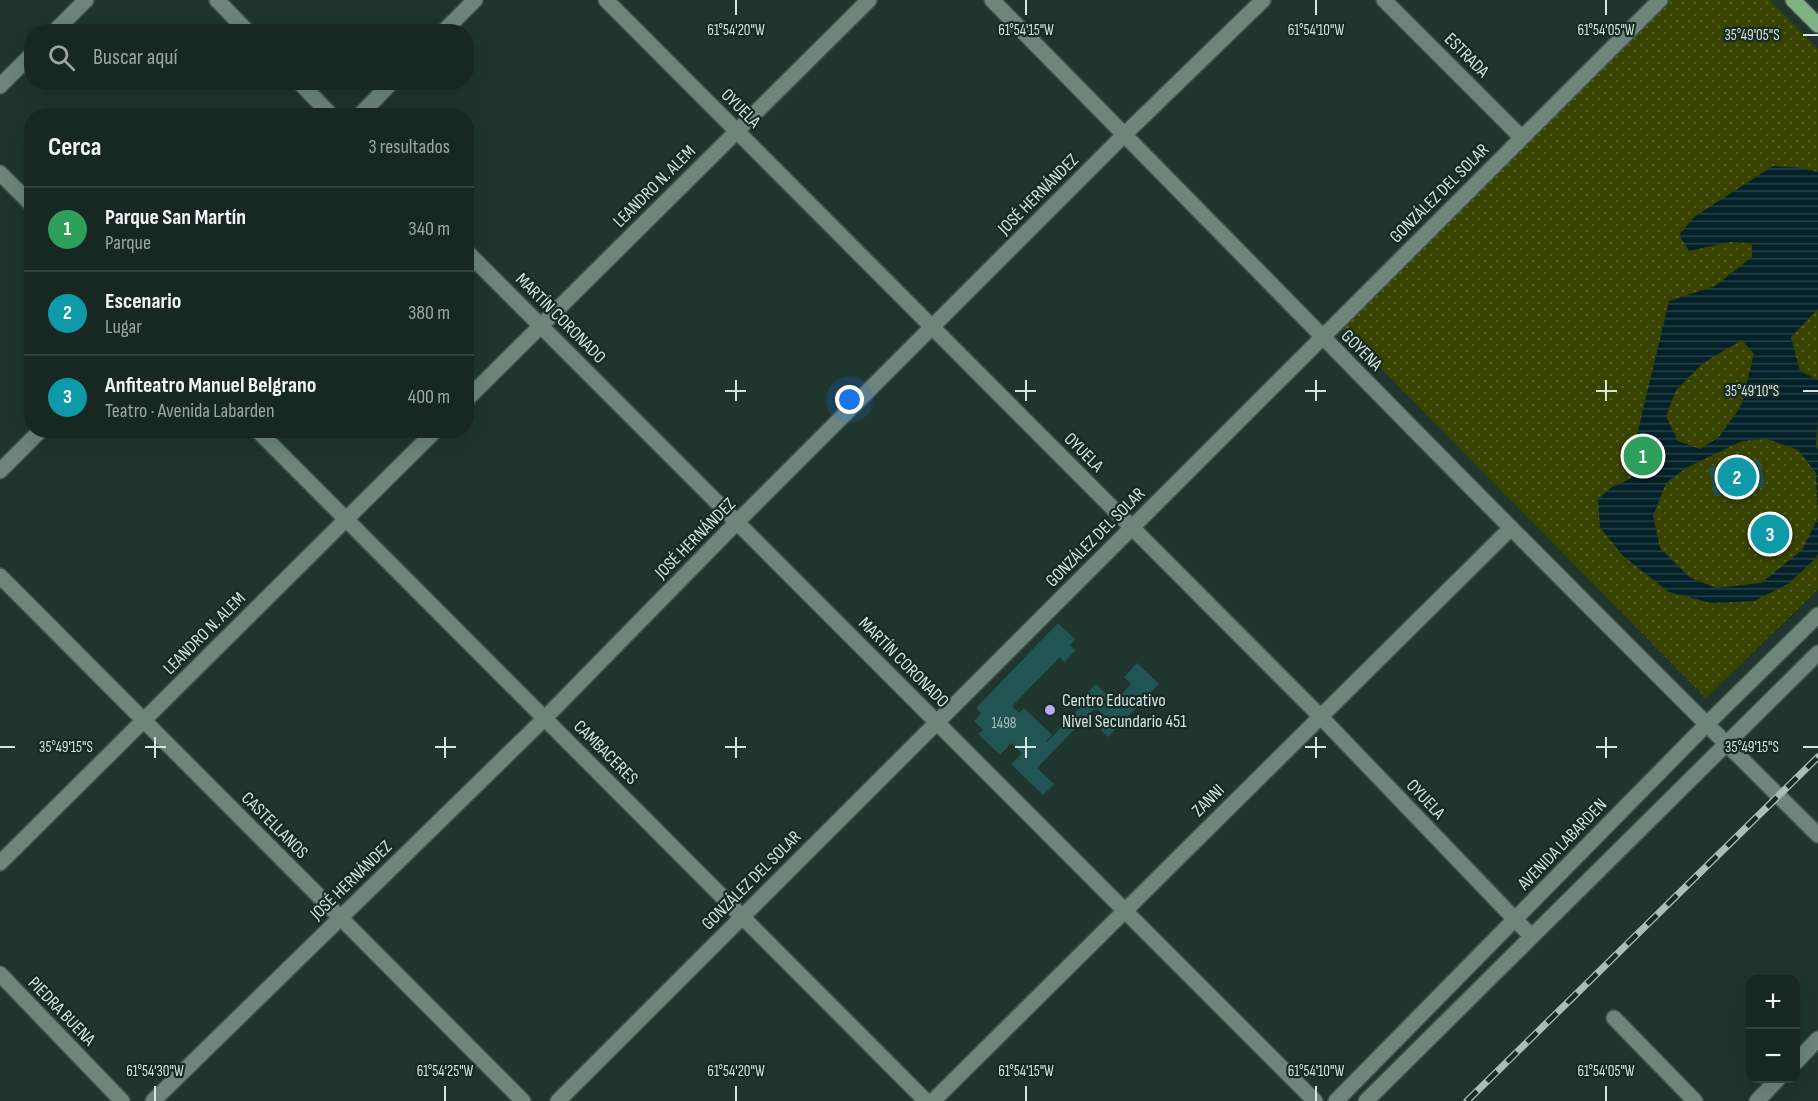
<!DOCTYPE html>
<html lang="es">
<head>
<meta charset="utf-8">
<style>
  :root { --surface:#172822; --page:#24342f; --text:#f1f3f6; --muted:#9ea6a5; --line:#364440; --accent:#1a73e8 }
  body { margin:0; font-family:"Sofia Sans Condensed",sans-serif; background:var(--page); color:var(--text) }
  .controls { position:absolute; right:18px; bottom:18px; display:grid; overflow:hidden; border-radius:12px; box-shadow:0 6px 24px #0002 }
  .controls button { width:54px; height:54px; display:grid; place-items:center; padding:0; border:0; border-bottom:2px solid var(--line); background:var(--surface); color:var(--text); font:30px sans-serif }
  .you { position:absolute; left:850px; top:400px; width:21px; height:21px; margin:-15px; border:4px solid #fff; border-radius:50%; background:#1a73e8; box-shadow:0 0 0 9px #1a73e833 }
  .badge { display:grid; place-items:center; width:39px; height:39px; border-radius:50%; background:var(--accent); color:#fff; font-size:20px; font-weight:700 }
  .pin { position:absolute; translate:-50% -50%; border:3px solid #fff; box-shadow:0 2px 6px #0006 }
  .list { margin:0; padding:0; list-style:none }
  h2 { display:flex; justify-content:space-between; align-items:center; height:78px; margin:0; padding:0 24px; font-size:26px }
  h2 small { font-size:20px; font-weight:400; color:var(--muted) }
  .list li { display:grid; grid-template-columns:39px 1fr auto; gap:18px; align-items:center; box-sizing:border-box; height:84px; padding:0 24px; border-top:2px solid var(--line) }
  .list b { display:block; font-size:22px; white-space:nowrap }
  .list p { margin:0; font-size:20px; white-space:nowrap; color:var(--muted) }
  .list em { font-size:20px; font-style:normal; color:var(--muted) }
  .icon { flex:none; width:33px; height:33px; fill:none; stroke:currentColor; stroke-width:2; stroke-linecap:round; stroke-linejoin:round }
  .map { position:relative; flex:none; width:1818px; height:1101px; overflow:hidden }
  .search { position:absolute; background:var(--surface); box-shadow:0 6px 24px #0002; left:24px; top:24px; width:450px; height:66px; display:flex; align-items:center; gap:15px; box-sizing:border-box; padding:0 21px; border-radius:24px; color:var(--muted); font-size:22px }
  .panel { position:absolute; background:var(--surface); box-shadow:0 6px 24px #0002; left:24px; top:108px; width:450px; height:330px; border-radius:24px }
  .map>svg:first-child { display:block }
</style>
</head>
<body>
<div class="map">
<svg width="1818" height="1101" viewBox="0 0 1818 1101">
  <defs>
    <pattern id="grass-dots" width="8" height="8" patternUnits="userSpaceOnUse" patternTransform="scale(1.5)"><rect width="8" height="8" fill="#394300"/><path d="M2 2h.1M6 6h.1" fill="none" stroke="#555e25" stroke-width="1.8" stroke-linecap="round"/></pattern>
    <pattern id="water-rules" width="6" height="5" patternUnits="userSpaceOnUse" patternTransform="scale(1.5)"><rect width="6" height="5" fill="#042129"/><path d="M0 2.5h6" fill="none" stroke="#284148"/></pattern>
  </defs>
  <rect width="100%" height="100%" fill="#1f352d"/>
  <!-- grass -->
  <path fill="url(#grass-dots)" d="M1667,0H1770L1818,49V589L1706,698L1336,323Z"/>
  <!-- water -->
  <path fill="url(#water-rules)" fill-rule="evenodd" d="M1773,166L1800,168L1818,172V309L1791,337L1800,371L1818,380V420L1816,444L1818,451V553L1816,558L1788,584L1754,601L1711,603L1669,592L1623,556L1600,527L1598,499L1612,487L1630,479L1645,464L1635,443L1669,301L1715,286L1752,257V243L1730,242L1689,251L1679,235L1694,217ZM1742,340L1754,354L1741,406L1719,437L1700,449L1678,441L1666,416L1676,390L1703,363ZM1767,439L1798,450L1816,473L1818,518L1802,550L1761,583L1716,588L1689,577L1660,548L1653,516L1666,483L1686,468L1742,441Z"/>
  <!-- building -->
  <path fill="#215554" d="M1760,459L1765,487L1714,496L1709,468Z
    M1058,623L1075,639L1070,645L1076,650L1064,662L1060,657L1012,706L1019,713L1024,708L1052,735L1046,741L1047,742L1089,698L1085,695L1096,684L1114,702L1131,684L1124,677L1137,663L1159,684L1108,737L1101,730L1110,721L1096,707L1037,768L1054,784L1043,795L1011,764L1022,753L1011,743L1000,755L978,734L983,730L974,721L981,713L976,708Z"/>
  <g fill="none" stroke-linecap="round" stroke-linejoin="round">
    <defs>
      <path id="minor" d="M217,0L248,32
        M606,0L1320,716L1531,936
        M992,0C1103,112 1212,225 1323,337C1486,504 1652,670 1818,835
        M1384,0L1522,138
        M54,32L86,0
        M443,32L475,0
        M299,82L332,116
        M0,86L32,54
        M359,116L392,82
        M0,173L32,205
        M466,251L1315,1101
        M466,400L869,0
        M257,430L926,1101
        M0,471L41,430
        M0,576L523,1101
        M0,863L436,430
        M0,974L122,1101
        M1614,1018L1695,1101
        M1796,1062L1818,1039
        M153,1101L545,718L737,522L1125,134L1263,0
        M558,1101L1660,0
        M933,1101L1511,528
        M1336,1101L1706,725L1818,615
        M1366,1101L1818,653
        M1757,1101L1779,1078"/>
      <path id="major" d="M1793,0L1818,25"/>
    </defs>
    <!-- minor casing -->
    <use href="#minor" stroke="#3d5049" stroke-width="18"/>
    <!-- major casing -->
    <use href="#major" stroke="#3d5049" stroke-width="18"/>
    <!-- minor -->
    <use href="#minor" stroke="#6d857b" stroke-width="15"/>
    <!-- major -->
    <use href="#major" stroke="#7fb283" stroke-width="15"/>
    <defs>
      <path id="rail" d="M1467,1101L1818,757"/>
    </defs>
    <!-- rail casing -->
    <use href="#rail" stroke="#adbcb7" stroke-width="7"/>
    <!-- rail -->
    <use href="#rail" stroke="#162b23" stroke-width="4.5" stroke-dasharray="14" stroke-linecap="butt"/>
  </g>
  <!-- ticks -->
  <path fill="none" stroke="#d6e3de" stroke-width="2" d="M736,0V15M1026,0V15M1316,0V15M1606,0V15M1803,35H1818M736,380V401M1026,380V401M1316,380V401M1606,380V401M725,391H746M1015,391H1036M1305,391H1326M1596,391H1617M1803,391H1818M155,737V758M445,737V758M736,737V758M1026,737V758M1316,737V758M1606,737V758M0,747H15M145,747H166M435,747H456M725,747H746M1015,747H1036M1305,747H1326M1596,747H1617M1803,747H1818M155,1086V1101M445,1086V1101M736,1086V1101M1026,1086V1101M1316,1086V1101M1606,1086V1101"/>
  <!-- markers -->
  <circle fill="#b8abf7" stroke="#162b23" stroke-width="2" cx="1050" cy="710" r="6"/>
  <g text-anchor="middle" stroke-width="4.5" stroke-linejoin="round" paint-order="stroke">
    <!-- number labels -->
    <g font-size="15" fill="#a9c0bc">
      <text x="1004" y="728">1498</text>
    </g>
    <!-- street labels -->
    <g font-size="18" fill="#d6e3de" stroke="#162b23">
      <text transform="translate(1467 55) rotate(45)" y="6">ESTRADA</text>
      <text transform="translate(741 108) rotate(45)" y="6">OYUELA</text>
      <text transform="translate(654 186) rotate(-45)" y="6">LEANDRO N. ALEM</text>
      <text transform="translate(1439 193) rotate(-45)" y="6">GONZÁLEZ DEL SOLAR</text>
      <text transform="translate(1038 194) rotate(-45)" y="6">JOSÉ HERNÁNDEZ</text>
      <text transform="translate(561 318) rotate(45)" y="6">MARTÍN CORONADO</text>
      <text transform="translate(1362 350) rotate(45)" y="6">GOYENA</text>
      <text transform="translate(1084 452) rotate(45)" y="6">OYUELA</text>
      <text transform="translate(1095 537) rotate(-45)" y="6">GONZÁLEZ DEL SOLAR</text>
      <text transform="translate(695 538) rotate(-45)" y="6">JOSÉ HERNÁNDEZ</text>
      <text transform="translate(204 633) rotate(-45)" y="6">LEANDRO N. ALEM</text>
      <text transform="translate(904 662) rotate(45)" y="6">MARTÍN CORONADO</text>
      <text transform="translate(606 752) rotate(45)" y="6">CAMBACERES</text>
      <text transform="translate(1426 799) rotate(47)" y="6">OYUELA</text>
      <text transform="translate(1208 800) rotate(-45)" y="6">ZANNI</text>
      <text transform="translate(275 825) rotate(45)" y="6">CASTELLANOS</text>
      <text transform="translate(1562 844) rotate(-46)" y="6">AVENIDA LABARDEN</text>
      <text transform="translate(351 880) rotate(-44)" y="6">JOSÉ HERNÁNDEZ</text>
      <text transform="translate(751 880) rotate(-45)" y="6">GONZÁLEZ DEL SOLAR</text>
      <text transform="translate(62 1011) rotate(46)" y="6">PIEDRA BUENA</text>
    </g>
    <!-- poi labels -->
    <g font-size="18" fill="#d6e3de" stroke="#162b23" text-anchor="start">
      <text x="1062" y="706">Centro Educativo<tspan x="1062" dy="21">Nivel Secundario 451</tspan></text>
    </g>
  </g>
  <g font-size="15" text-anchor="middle" fill="#d6e3de" stroke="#162b23" stroke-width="4.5" stroke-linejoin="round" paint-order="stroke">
    <text x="736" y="35">61°54'20"W</text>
    <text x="1026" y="35">61°54'15"W</text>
    <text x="1316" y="35">61°54'10"W</text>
    <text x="1606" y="35">61°54'05"W</text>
    <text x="1752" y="40">35°49'05"S</text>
    <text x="1752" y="396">35°49'10"S</text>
    <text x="66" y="752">35°49'15"S</text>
    <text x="1752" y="752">35°49'15"S</text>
    <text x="155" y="1076">61°54'30"W</text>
    <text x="445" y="1076">61°54'25"W</text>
    <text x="736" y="1076">61°54'20"W</text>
    <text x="1026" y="1076">61°54'15"W</text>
    <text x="1316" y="1076">61°54'10"W</text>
    <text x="1606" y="1076">61°54'05"W</text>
  </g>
</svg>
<div class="controls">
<button>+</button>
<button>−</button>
</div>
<div class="you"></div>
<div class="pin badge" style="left:1643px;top:456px;background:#2e9e5b">1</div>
<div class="pin badge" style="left:1737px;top:477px;background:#0f9aa8">2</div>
<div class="pin badge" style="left:1770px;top:534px;background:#0f9aa8">3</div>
<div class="search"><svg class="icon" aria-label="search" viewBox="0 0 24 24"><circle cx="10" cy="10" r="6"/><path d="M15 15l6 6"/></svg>Buscar aquí</div>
<section class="panel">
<h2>Cerca<small>3 resultados</small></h2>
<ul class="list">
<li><span class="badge" style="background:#2e9e5b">1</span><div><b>Parque San Martín</b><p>Parque</p></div><em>340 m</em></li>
<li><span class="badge" style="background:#0f9aa8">2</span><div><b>Escenario</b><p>Lugar</p></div><em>380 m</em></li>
<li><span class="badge" style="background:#0f9aa8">3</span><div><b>Anfiteatro Manuel Belgrano</b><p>Teatro · Avenida Labarden</p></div><em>400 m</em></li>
</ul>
</section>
</div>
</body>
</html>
